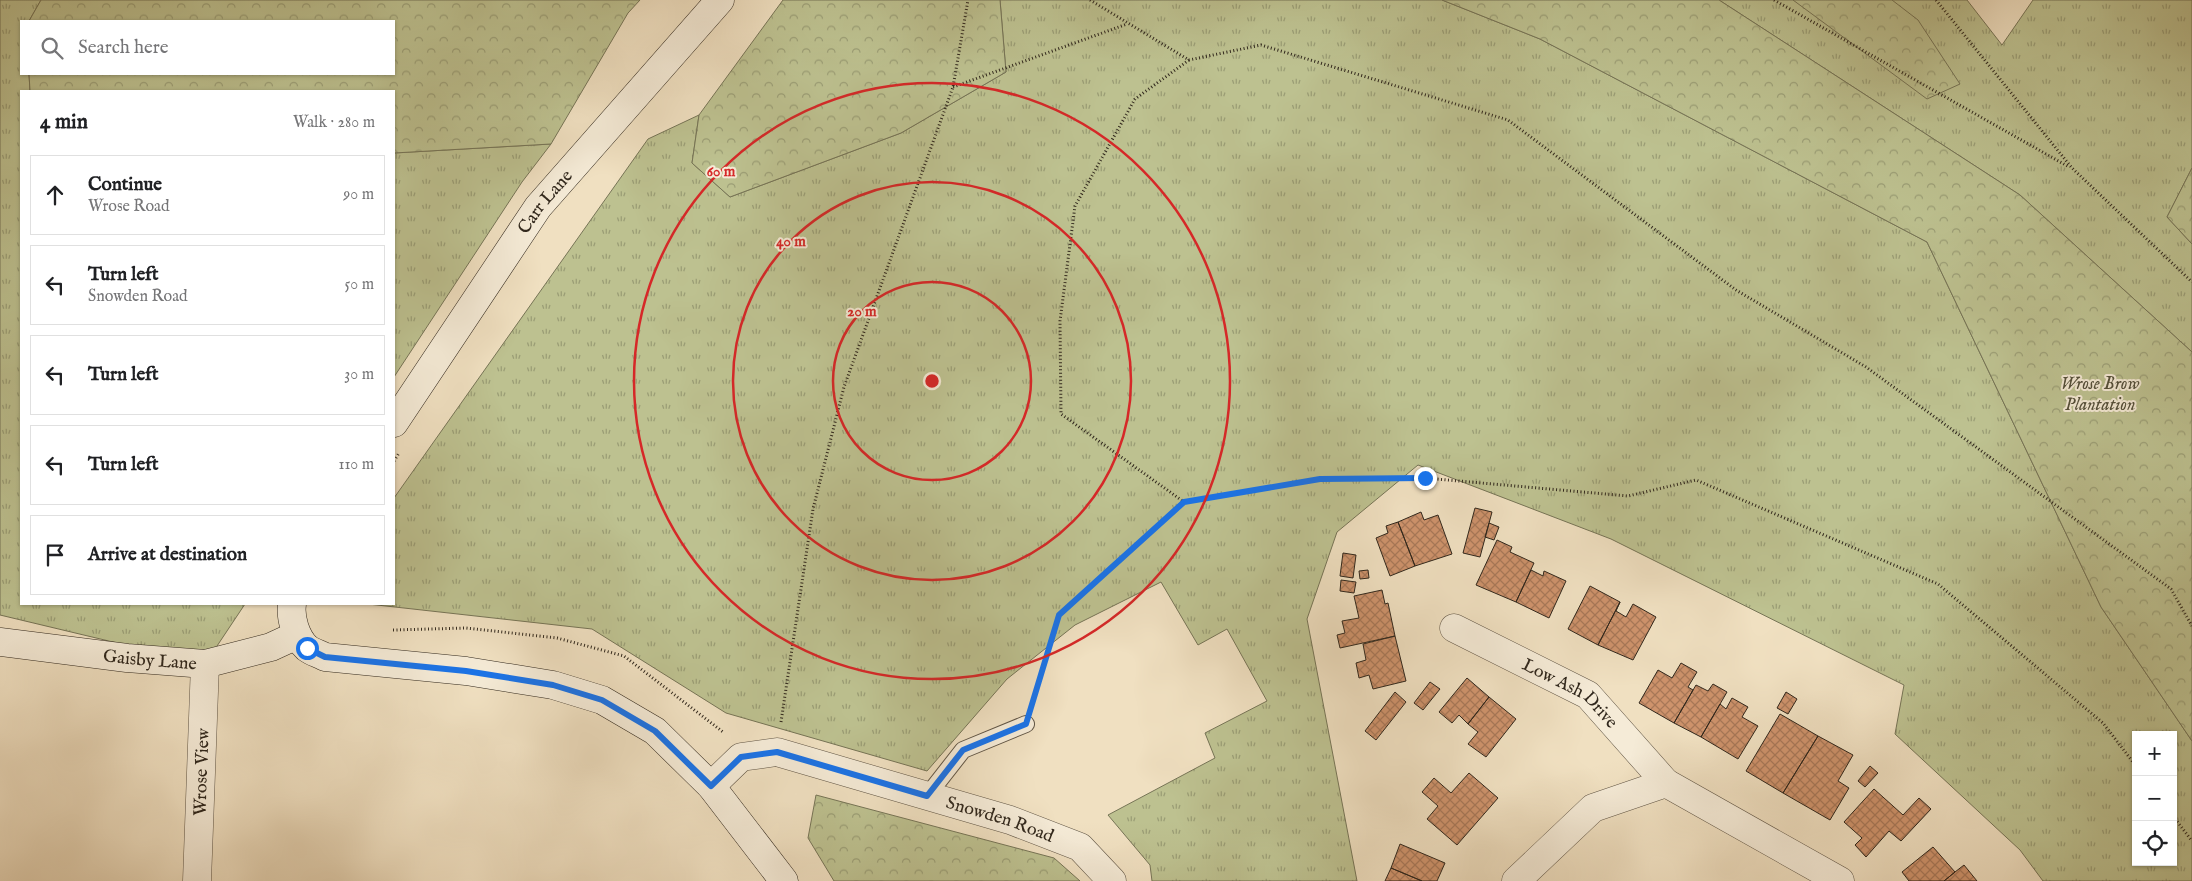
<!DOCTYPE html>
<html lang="en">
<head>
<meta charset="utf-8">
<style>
  :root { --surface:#fff; --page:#f2f2f2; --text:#202124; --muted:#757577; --line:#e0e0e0 }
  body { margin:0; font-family:"IM FELL English",serif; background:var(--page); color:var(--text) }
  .controls { position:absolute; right:15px; bottom:15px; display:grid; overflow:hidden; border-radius:0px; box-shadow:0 1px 4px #0004 }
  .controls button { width:45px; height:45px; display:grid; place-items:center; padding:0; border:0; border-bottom:1px solid var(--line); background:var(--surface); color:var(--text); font:25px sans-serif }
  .stop { position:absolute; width:15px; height:15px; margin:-11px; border:4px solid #1a73e8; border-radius:50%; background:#fff }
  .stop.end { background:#1a73e8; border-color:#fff; box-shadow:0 1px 5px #0008 }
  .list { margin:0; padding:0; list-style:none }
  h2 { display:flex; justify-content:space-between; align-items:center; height:65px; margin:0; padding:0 20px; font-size:21px }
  h2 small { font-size:16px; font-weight:400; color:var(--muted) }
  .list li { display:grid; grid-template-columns:32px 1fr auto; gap:15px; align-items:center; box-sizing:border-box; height:80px; margin:0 10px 10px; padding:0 10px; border:1px solid var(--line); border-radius:0px }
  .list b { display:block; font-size:19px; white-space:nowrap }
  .list p { margin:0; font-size:16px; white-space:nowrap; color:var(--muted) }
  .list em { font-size:16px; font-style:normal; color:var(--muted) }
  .icon { flex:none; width:28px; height:28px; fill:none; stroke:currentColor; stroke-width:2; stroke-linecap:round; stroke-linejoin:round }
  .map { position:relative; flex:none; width:2192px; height:881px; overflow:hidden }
  .search { position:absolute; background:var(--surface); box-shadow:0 1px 4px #0004; left:20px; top:20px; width:375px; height:55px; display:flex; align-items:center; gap:12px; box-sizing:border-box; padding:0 18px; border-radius:0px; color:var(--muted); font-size:19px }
  .panel { position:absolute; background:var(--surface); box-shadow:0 1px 4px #0004; left:20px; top:90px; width:375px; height:515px; border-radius:0px }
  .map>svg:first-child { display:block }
</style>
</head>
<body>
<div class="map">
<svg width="2192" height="881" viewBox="0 0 2192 881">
  <defs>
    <pattern id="grass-tufts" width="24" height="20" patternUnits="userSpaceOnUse" patternTransform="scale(1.25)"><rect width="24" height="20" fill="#bdc190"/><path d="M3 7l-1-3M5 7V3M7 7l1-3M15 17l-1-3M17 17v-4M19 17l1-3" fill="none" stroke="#9a9d75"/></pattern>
    <pattern id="forest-crowns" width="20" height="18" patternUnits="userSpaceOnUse" patternTransform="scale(1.25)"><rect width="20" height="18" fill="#bdc190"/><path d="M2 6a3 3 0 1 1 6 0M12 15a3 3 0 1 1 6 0" fill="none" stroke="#9a9d75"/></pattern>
    <pattern id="building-cross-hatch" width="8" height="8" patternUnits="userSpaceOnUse" patternTransform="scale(1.25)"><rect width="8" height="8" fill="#ce936c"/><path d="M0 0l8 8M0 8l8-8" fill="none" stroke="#a87858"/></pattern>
  </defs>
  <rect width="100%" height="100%" fill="#f0e0c1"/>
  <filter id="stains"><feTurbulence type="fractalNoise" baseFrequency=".004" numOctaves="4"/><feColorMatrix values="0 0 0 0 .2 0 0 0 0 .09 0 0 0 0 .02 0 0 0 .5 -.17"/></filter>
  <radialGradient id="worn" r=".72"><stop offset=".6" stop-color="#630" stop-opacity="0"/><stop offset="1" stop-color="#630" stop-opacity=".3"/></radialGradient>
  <!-- grass -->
  <path fill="url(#grass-tufts)" stroke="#767456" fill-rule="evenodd" d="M0,0H41L29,21H21V74H29L30,91H21V604H245L205,664L0,615Z
    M1000,0H1442L1540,39L1927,242L2101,607L2192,741V881H2043L2020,850L1895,734L1904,685L1611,539L1418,465L1337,532L1307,619L1357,881H1152L1150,865L1108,815L1215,758L1205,733L1267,701L1227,629L1198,645L1161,582L1075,625L1007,679L927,771L726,713L592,629L368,604H394V498L648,139L699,115L692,163L730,197L901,133L1006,72ZM2136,735H2173V862H2136Z
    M1719,0H1967L2002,45L2033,0H2192V168L2167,217L2192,244V352L2020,195Z
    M551,144L522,182L394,377V153Z"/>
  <!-- forest -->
  <path fill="url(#forest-crowns)" stroke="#767456" d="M41,0H640L628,13L551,144L394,153V91H30L29,74H394V21H29Z
    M783,0H1000L1006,72L901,133L730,197L692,163L699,115Z
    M1442,0H1719L2020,195L2192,352V741L2101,607L1927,242L1540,39Z
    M1793,0H1892L1918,20L1960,84L1927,99Z
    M2192,168V244L2167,217Z
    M816,795L1054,858L1080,881H834L808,838Z"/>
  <!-- building -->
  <path fill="url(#building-cross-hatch)" stroke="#30271c" d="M1475,508L1492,512L1480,557L1463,553Z
    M1421,512L1424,520L1438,515L1452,554L1415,566L1398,522Z
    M1398,522L1415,566L1390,576L1376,538L1388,533L1386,526Z
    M1489,523L1499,527L1494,540L1485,537Z
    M1497,540L1512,547L1510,552L1534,563L1516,602L1476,585Z
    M1343,553L1356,555L1353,578L1340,576Z
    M1368,570L1369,578L1360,579L1359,571Z
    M1531,570L1543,576L1544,571L1566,581L1549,618L1516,602Z
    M1341,580L1356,582L1354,593L1340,591Z
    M1590,586L1620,602L1598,645L1568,629Z
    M1382,590L1385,604L1388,603L1395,636L1340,648L1337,635L1345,633L1342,621L1359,618L1354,596Z
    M1620,602L1616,611L1626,617L1633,604L1656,617L1633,660L1598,645Z
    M1395,636L1406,681L1373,689L1369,675L1359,678L1356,663L1366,660L1363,644Z
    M1681,663L1697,672L1688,687L1693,690L1674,723L1639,703L1658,670L1672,678Z
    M1467,678L1489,697L1468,724L1459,715L1452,723L1439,712Z
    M1430,682L1440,689L1423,710L1414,703Z
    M1713,684L1727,692L1701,737L1674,723L1696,685L1708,691Z
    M1395,692L1406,702L1376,740L1365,731Z
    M1786,692L1797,699L1788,714L1777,708Z
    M1489,697L1516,719L1486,757L1468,744L1478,732L1468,724Z
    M1732,698L1748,707L1742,717L1758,726L1738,759L1701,737L1720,704L1726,709Z
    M1780,714L1818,736L1783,793L1746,771Z
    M1818,736L1853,755L1838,781L1849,788L1830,820L1783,793Z
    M1870,766L1878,773L1865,787L1858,781Z
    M1469,773L1498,798L1457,845L1427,819L1438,806L1422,792L1434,778L1451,793Z
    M1874,789L1903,815L1919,798L1931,809L1901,841L1889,831L1866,857L1855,845L1862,838L1844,822Z
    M1400,844L1445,863L1437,881H1422L1391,868Z
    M1933,847L1955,872L1944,881H1909L1902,872Z
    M1964,865L1977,881H1944L1955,872Z
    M1391,868L1422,881H1385Z"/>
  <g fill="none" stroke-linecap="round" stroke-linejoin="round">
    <defs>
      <path id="lane" d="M927,796L963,750L1026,724"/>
      <g id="street">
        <path id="s1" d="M1454,628L1588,695L1666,783"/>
        <path id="s2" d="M711,786L741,757L777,752L1010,820L1080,847L1112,881"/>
        <path id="s3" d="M197,881L205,664"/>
        <path d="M1516,881L1593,808L1666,783L1840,881"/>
      </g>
      <g id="secondary">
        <path id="s4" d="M394,423L538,207L720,0"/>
        <path d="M292,604C290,618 296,638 307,648C312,652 320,654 325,657L466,671L553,685L602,700L655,731L711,786L784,881"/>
        <path id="s5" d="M0,642L127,658L205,664L271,647L297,635"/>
      </g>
    </defs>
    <!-- lane casing -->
    <use href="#lane" stroke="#605545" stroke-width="18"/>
    <!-- street casing -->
    <use href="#street" stroke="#605545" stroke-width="29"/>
    <!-- secondary casing -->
    <use href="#secondary" stroke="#30271c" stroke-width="29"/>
    <!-- path -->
    <path stroke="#30271c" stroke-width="3" stroke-dasharray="1 2.5" stroke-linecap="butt" d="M1090,0L1189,60L1261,45L1508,120L1736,290L1866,367L2171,589L2192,626
      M1774,0L2069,167
      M1936,0L2072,168L2192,282
      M1189,60L1135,99L1075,206L1060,321L1061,414L1184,502L1320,479L1425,478L1628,496L1696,480L1938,584L2103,723L2136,766
      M953,87L1127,24
      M394,461L399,453
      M393,630L466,628L557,638L624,656L723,732
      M1033,699L1059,615L1184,502
      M781,722L813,509L844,387L953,87L968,0
      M2173,816L2192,841"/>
    <!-- lane -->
    <use href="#lane" stroke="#f5ebd7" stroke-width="16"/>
    <!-- street -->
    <use href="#street" stroke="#f5ebd7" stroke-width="28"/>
    <!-- secondary -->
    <use href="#secondary" stroke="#f5ebd7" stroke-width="28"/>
  </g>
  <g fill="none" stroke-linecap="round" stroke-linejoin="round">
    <!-- route -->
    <path stroke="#1a73e8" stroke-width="6" d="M307,648L325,657L466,671L553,685L602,700L655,731L711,786L741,757L777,752L927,796L963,750L1026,724L1059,615L1184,502L1320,479L1425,478"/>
  </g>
  <!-- distance rings -->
  <g fill="none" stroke="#d62828" stroke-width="2.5">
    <circle cx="932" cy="381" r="99"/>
    <circle cx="932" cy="381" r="199"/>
    <circle cx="932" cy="381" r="298"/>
  </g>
  <g text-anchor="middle" stroke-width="4" stroke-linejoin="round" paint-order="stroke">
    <!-- street labels -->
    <g font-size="18" fill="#30271c" stroke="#f5ebd7">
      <text dy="6" stroke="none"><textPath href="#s4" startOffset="268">Carr Lane</textPath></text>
      <text dy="6" stroke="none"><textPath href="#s5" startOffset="151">Gaisby Lane</textPath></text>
      <text dy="6" stroke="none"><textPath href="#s1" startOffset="134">Low Ash Drive</textPath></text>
      <text dy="6" stroke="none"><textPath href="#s3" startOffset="109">Wrose View</textPath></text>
      <text dy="6" stroke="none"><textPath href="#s2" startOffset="311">Snowden Road</textPath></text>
    </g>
    <!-- park labels -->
    <g font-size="18" font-style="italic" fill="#534e39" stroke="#f5ebd7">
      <text x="2100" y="389">Wrose Brow<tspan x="2100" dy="21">Plantation</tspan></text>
    </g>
  </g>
  <circle cx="932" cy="381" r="8" fill="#d62828" stroke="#f5ebd7" stroke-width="2.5"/>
  <g font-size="15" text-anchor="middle" font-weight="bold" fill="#d62828" stroke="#f5ebd7" stroke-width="4" stroke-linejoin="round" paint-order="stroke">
    <text x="721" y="176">60 m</text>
    <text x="791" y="246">40 m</text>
    <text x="862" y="316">20 m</text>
  </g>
  <rect width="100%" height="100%" filter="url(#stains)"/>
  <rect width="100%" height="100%" fill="url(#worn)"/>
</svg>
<div class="controls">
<button>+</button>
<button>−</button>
<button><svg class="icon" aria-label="locate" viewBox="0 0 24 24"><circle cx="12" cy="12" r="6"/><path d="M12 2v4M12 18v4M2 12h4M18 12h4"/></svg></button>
</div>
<div class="stop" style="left:307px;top:648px"></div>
<div class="stop end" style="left:1425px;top:478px"></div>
<div class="search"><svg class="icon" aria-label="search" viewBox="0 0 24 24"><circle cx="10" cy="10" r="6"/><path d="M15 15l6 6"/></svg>Search here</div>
<section class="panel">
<h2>4 min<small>Walk · 280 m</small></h2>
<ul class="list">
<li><svg class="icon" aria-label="ahead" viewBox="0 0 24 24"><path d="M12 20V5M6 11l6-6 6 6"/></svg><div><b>Continue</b><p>Wrose Road</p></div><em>90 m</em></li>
<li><svg class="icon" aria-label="left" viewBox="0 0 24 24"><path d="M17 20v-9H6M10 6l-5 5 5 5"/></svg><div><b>Turn left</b><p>Snowden Road</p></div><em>50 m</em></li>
<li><svg class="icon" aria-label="left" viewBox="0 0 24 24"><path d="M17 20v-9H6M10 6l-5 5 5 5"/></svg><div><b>Turn left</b></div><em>30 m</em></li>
<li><svg class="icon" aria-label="left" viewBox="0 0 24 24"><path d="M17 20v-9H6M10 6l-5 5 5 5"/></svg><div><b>Turn left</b></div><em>110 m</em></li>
<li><svg class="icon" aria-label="arrive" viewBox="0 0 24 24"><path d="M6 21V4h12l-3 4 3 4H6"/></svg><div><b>Arrive at destination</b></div></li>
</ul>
</section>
</div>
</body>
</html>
